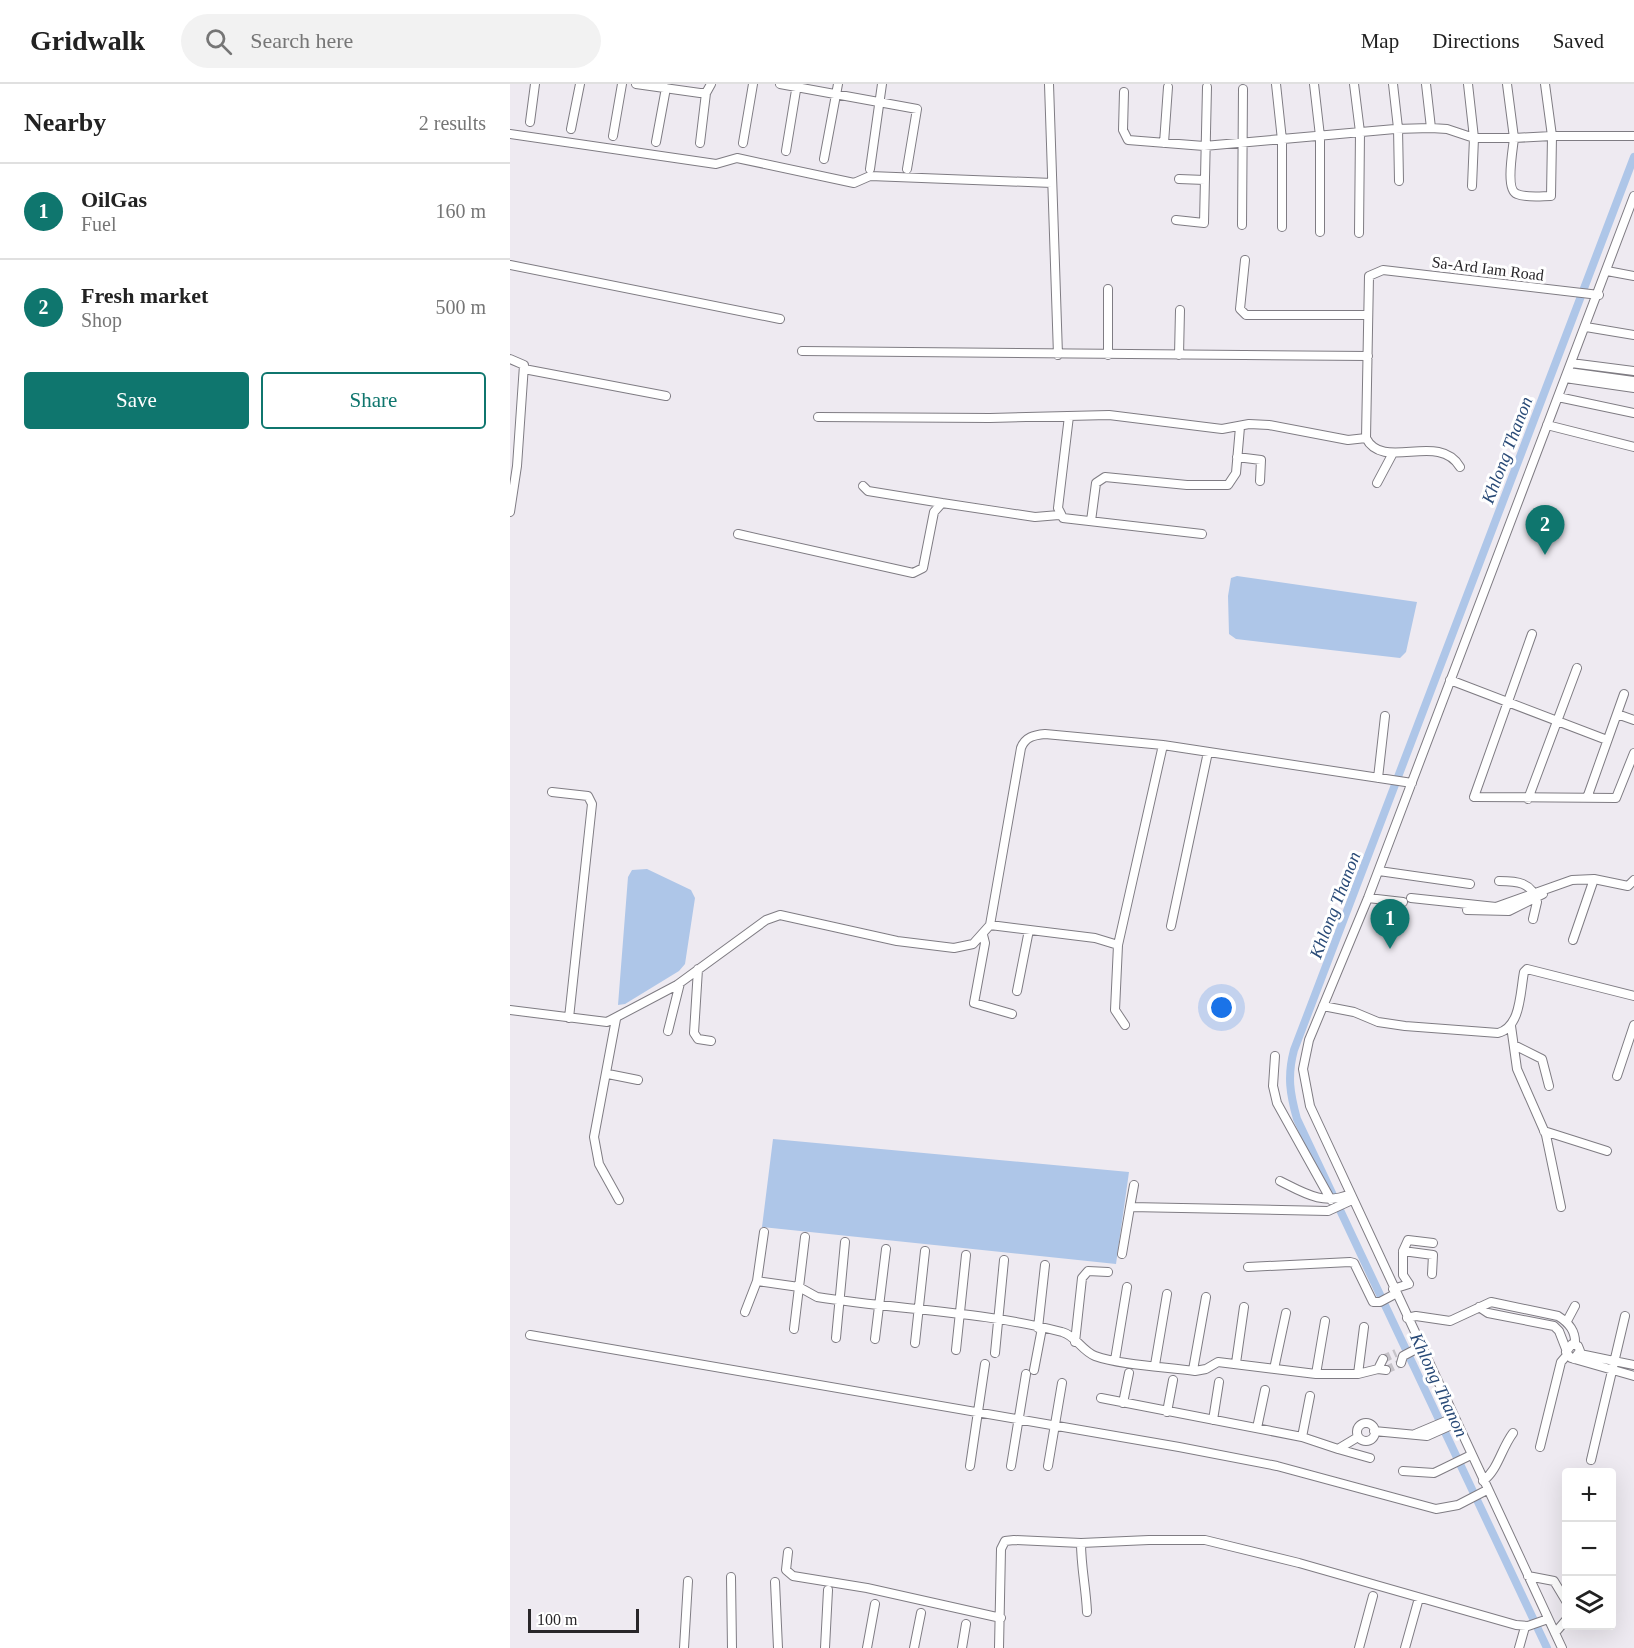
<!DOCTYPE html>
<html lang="en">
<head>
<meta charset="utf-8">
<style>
  :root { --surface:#fff; --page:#f2f2f2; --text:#222; --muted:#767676; --line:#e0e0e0; --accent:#0f766e }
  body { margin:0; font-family:Georgia,serif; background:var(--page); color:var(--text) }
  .controls { position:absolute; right:18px; bottom:18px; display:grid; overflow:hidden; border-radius:6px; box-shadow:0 6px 24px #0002 }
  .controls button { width:54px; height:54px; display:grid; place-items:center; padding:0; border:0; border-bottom:2px solid var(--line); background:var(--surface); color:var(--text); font:30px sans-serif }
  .scale { position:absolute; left:18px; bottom:15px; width:111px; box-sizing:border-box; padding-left:6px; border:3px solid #282629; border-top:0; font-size:16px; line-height:21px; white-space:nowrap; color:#282629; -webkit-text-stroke:4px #fff; paint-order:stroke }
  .you { position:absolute; left:712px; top:924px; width:21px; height:21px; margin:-15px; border:4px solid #fff; border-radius:50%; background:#1a73e8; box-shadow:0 0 0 9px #1a73e833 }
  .badge { display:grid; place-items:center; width:39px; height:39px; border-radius:50%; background:var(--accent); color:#fff; font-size:20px; font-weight:700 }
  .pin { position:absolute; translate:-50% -50px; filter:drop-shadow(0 2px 3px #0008) }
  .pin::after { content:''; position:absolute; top:32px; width:21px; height:18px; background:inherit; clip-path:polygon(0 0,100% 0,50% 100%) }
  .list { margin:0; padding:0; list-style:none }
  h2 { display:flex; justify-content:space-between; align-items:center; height:78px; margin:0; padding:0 24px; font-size:26px }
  h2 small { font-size:20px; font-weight:400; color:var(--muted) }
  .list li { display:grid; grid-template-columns:39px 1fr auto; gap:18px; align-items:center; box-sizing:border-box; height:96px; padding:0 24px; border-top:2px solid var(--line) }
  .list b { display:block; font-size:22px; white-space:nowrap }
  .list p { margin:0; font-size:20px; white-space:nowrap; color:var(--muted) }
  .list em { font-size:20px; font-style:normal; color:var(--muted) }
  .actions { display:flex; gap:12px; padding:18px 24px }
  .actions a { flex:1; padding:14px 0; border:2px solid var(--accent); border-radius:6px; text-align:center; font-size:21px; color:var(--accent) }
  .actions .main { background:var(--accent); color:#fff }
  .icon { flex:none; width:33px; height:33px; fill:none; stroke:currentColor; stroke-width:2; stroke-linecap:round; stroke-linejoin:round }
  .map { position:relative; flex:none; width:1124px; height:1564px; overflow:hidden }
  header { display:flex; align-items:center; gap:36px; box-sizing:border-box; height:84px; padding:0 30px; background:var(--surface); border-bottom:2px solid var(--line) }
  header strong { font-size:28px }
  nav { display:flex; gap:33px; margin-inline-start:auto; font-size:21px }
  .search { width:420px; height:54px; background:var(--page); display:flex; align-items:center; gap:15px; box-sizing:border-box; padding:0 21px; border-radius:33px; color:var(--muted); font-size:22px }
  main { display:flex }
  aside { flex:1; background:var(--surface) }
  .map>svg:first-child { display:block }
</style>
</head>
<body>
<header>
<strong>Gridwalk</strong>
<div class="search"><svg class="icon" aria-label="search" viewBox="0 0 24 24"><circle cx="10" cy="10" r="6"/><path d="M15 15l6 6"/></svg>Search here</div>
<nav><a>Map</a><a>Directions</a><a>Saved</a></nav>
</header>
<main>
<aside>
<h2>Nearby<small>2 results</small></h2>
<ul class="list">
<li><span class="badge">1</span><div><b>OilGas</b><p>Fuel</p></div><em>160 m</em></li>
<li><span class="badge">2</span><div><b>Fresh market</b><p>Shop</p></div><em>500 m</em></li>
</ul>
<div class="actions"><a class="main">Save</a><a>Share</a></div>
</aside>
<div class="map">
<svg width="1124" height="1564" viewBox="0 0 1124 1564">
  <rect width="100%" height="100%" fill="#eeeaf1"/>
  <!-- water -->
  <path fill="#aec6e8" d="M727,492L907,518L896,568L890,574L726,555L719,550L718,512L721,494Z
    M137,785L181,806L185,814L175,880L169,887L115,920L108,921L118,793L122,786Z
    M263,1055L619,1088L606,1180L252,1143Z"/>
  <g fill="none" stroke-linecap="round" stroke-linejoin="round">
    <!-- canal -->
    <path stroke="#aec6e8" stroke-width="8" d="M1037,1564L787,1035C780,1010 777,992 784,966L1124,73"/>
    <!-- minor-tunnel -->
    <path stroke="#c6c3c9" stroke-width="8" stroke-dasharray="8 4" stroke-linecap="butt" d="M873,1275L886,1269
      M876,1286L891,1279"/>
    <defs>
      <path id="minor" d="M126,0L190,9H196L201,0
        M270,0L407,25L397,85
        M539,0L548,271
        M766,0L772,56V143
        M804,0L810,52V148
        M844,0L850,48L849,149
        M883,0L888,44L889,97
        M916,0L921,44
        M958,0L964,54L962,102
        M1035,0L1042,52H1124
        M614,8L613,46L618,56L694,62L885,45L921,44L937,45L964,54H1004L997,0
        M20,38L25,0
        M61,45L70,0
        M0,50L206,80L227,74L344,99L360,92L542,99
        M103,52L112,0
        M1042,52L1041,112C1032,112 1016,114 1007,110C995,106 1003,65 1004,54Z
        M146,58L156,4
        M190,59L196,9
        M233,59L243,0
        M654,59L658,3
        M276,67L287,0
        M314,75L328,0
        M360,85L372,0
        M669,95L695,96
        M666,136L694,139L697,3
        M732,141L733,5
        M735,176L730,225L736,231H858
        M0,181L270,235
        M1097,187L1124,192
        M598,205V271
        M1076,243L1124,251
        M292,267L858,272
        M669,271L670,226
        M0,275L14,281L7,382L0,428
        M1061,279L1124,287
        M14,285L156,312
        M1058,288L1124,297
        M1055,294L1124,304
        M1048,313L1124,329
        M559,332L548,424L553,434L692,450
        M308,333L480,334L599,331L712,345L739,340L759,341L838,356L856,354
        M1037,341L1124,363
        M727,373L751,376L750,397
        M950,383C929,347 873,388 856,354L859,192L873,186L1089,211
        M867,399L883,369
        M353,402L358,407L432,419
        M581,437L586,399L595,393L677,401H718L726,389L730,343
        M228,450L403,489L413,484L424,428L432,419L525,433L549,431
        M1022,550L964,713L1106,714L1124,669
        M940,596L1097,656
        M1107,630L1124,636
        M868,694L875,632
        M42,708L78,712L82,720L59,934
        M1077,714L1114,610
        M1018,715L1067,584
        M869,787L960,800
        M989,797C1007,797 1022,798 1027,818L1023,835
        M858,814L893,818
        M901,814L986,823L1062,796L1084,795L1118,802L1124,796
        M957,826L999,827L1033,810
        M480,841L585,854L608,861L605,926L615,941
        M661,842L698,668
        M473,851L475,859L464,919L502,930
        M1063,856L1084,795
        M608,861L653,661
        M188,885L184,949L188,955L201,957
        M507,907L519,846
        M813,922L844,928L868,938L895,942L988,949C1011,943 1010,909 1014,888L1017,885L1124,912
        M0,926L97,938L167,901L256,836L270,831L387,857L444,864L463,860L480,841L511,664C515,653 524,651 535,650L653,661L902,699
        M106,935L84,1053L89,1080L109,1116
        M1001,942L1007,985L1036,1051L1051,1123
        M158,947L170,899
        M1004,961L1032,975L1039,1002
        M765,972L763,1002L767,1019L821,1116
        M98,990L128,996
        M1107,992L1124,941
        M1034,1047L1097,1067
        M770,1097C794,1109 814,1122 840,1110
        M620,1123L624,1101
        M893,1167L898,1156L923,1159
        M612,1170L620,1123L818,1127L842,1116
        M738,1183L840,1178L844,1179L863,1218H870L885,1210
        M247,1197L289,1203L307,1213C389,1226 472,1227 552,1248C565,1251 572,1267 585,1272C610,1281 657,1283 685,1287L696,1285L708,1278L806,1290H848L868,1285L876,1286
        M883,1205L899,1200L893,1191V1167L923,1171L922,1190
        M969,1223L978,1229L1044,1242L1049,1247L1056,1265
        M235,1228L247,1197L254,1148
        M897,1234L906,1232L940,1237L981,1218L1048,1232C1059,1239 1066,1247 1065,1261
        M1057,1237L1065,1222
        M528,1244L535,1181
        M284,1245L295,1153
        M20,1251L669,1363L767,1382L926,1425L948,1421L977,1406
        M326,1254L335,1158
        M365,1255L376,1165
        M565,1258L572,1194L578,1187L598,1188
        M405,1259L415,1167
        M446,1266L456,1171
        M485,1269L494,1176
        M1070,1270L1124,1281
        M1064,1275L1070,1267L1068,1262L1062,1260L1056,1268L1061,1274L1124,1292
        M605,1276L617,1203
        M726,1279L734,1223
        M891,1279L893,1272L910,1263
        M645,1281L657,1210
        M764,1285L776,1229
        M868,1285L873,1275
        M524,1286L532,1244
        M683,1286L696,1213
        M806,1290L815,1237
        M848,1290L854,1243
        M591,1314L792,1353L828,1365L848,1353
        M613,1319L619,1289
        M657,1328L663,1296
        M703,1336L709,1298
        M847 1348a9 9 0 1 1 18 0a9 9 0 1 1-18 0Z
        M747,1344L755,1306
        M864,1347L917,1352L946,1339
        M905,1350L943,1334
        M792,1353L800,1312
        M1030,1363L1051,1278L1057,1271
        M828,1365L860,1374
        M1081,1376L1115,1232
        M460,1382L475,1280
        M501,1382L516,1290
        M538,1382L552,1299
        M893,1387L924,1389L961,1371
        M973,1397C988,1386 991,1365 1003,1349
        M571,1459C571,1483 576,1504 577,1528
        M278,1468L276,1486L283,1492L357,1504L491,1534
        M1018,1492L1044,1497L1056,1517
        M221,1493L222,1564
        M265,1498L268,1564
        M1045,1549L1056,1536
        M174,1564L178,1497
        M315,1564L318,1506
        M357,1564L365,1520
        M404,1564L411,1529
        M452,1564L456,1540
        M489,1564L491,1465L495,1457L504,1456L571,1459L639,1456H695L789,1479L1006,1541L1018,1542L1038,1535
        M849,1564L863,1512
        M895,1564L909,1514
        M1009,1564L1015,1543
        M1052,1564L800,1022L793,985L799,956L858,814L1124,112"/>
    </defs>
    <!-- minor casing -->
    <use href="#minor" stroke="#7f7c83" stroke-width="10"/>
    <!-- minor -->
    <use href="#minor" stroke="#fff" stroke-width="8"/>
  </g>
  <g text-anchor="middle" stroke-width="6" stroke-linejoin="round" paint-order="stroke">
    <!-- street labels -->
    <g font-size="16" fill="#282629" stroke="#fff">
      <text transform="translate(978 184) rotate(7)" y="6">Sa-Ard Iam Road</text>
    </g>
    <!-- water labels -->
    <g font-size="18" font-style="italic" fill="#294a77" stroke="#fff">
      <text transform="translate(997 366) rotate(-69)" y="6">Khlong Thanon</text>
      <text transform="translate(825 821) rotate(-69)" y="6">Khlong Thanon</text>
      <text transform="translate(929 1301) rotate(65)" y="6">Khlong Thanon</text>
    </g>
  </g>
</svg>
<div class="controls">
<button>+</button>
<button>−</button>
<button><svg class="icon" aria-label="layers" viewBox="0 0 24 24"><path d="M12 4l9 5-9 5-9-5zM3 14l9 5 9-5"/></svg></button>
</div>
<div class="scale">100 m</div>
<div class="you"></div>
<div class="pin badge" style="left:880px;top:865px">1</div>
<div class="pin badge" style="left:1035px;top:471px">2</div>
</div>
</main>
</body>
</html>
